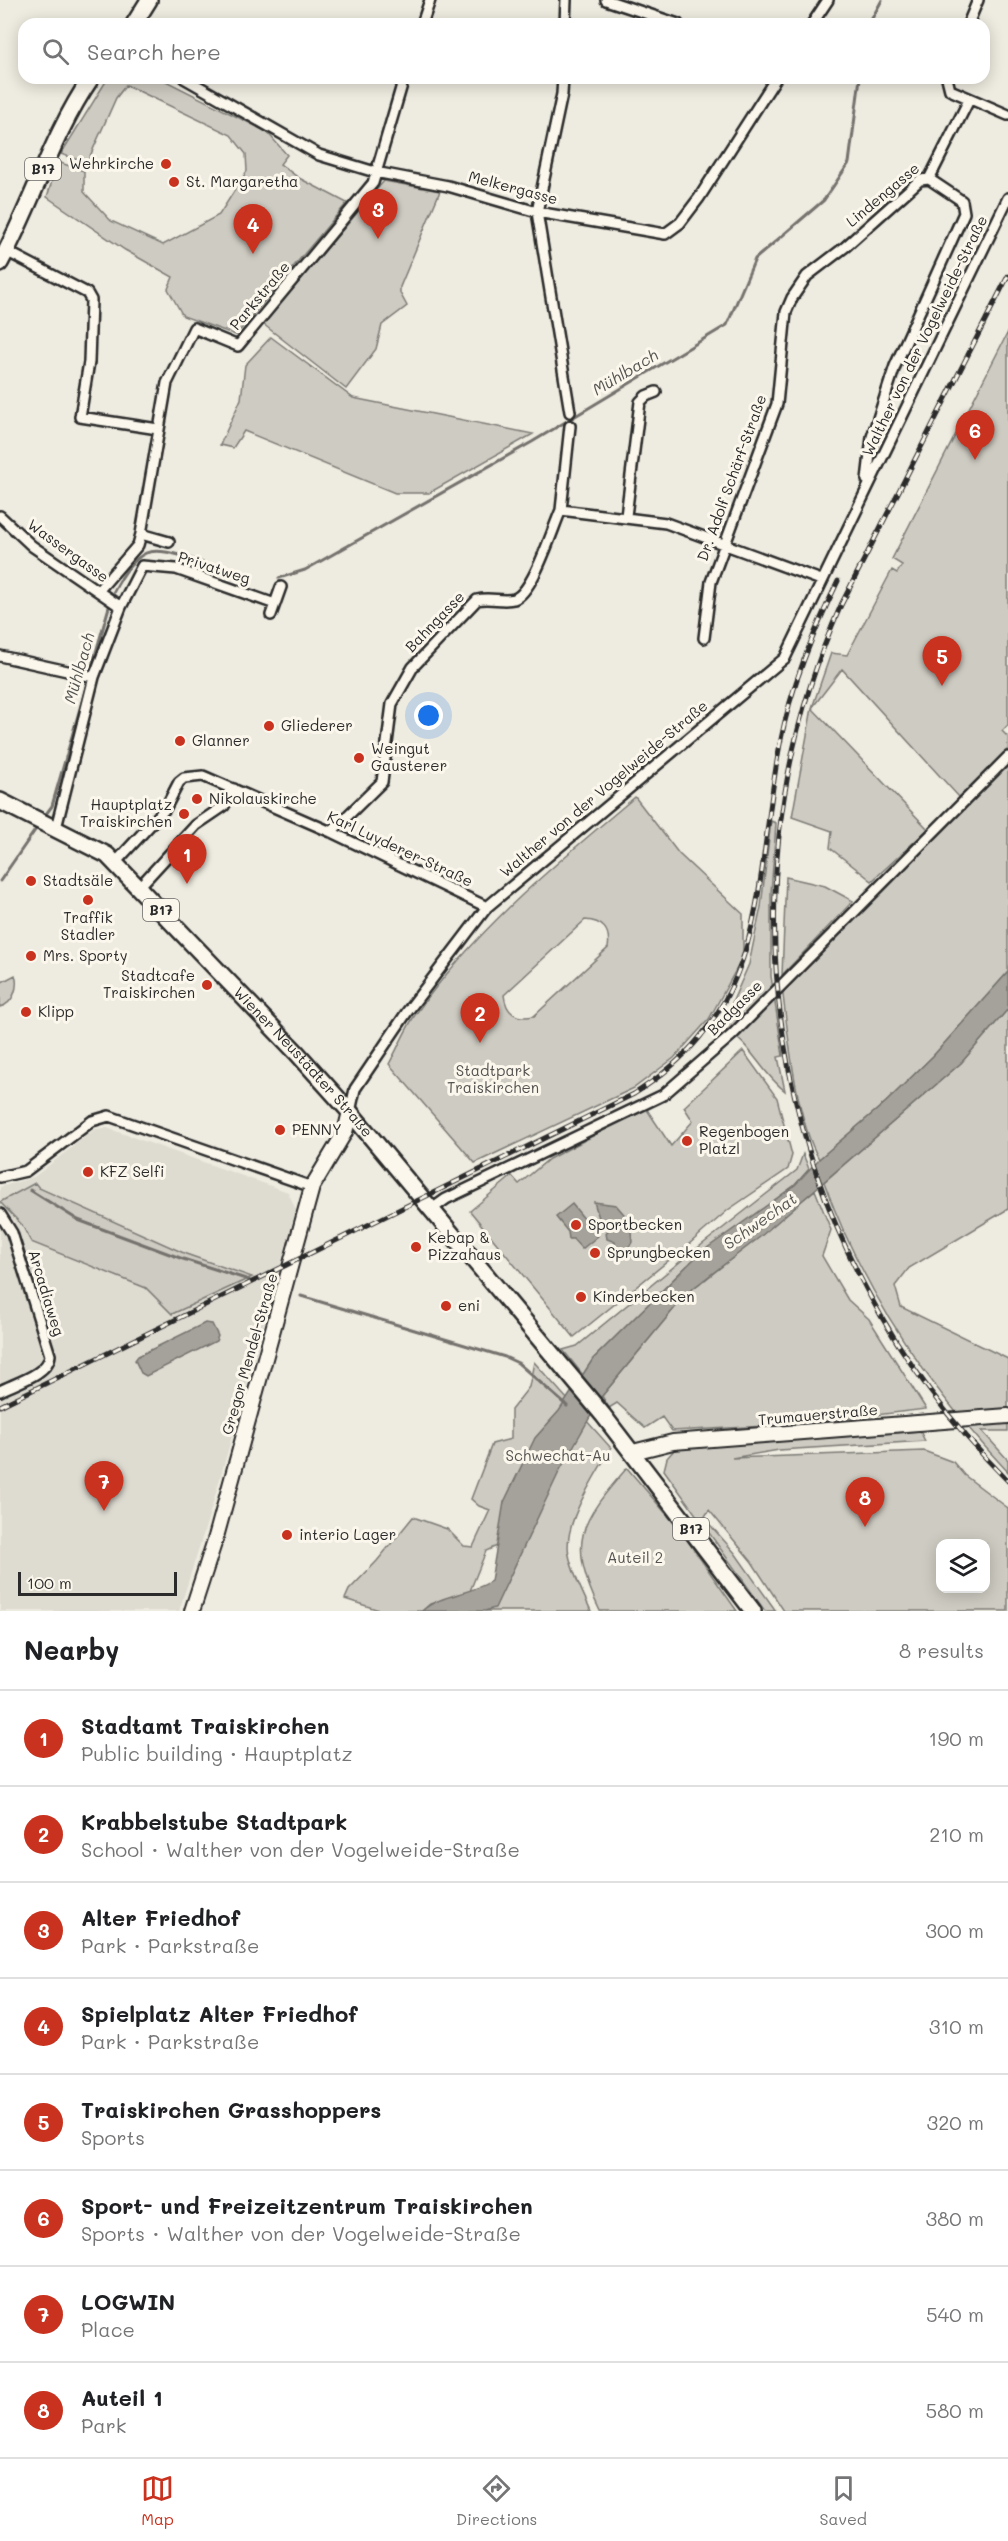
<!DOCTYPE html>
<html lang="en">
<head>
<meta charset="utf-8">
<style>
  :root { --surface:#fff; --page:#f2f2f2; --text:#202124; --muted:#757577; --line:#e0e0e0; --accent:#c8321e }
  body { margin:0; font-family:Mali,sans-serif; background:var(--page); color:var(--text) }
  .controls { position:absolute; right:18px; bottom:18px; display:grid; overflow:hidden; border-radius:12px; box-shadow:0 3px 15px #0003 }
  .controls button { width:54px; height:54px; display:grid; place-items:center; padding:0; border:0; border-bottom:2px solid var(--line); background:var(--surface); color:var(--text); font:30px sans-serif }
  .scale { position:absolute; left:18px; bottom:15px; width:159px; box-sizing:border-box; padding-left:6px; border:3px solid #2b2b2b; border-top:0; font-size:16px; line-height:21px; white-space:nowrap; color:#2b2b2b; -webkit-text-stroke:4px #fbf7ec; paint-order:stroke }
  .you { position:absolute; left:429px; top:716px; width:21px; height:21px; margin:-15px; border:4px solid #fff; border-radius:50%; background:#1a73e8; box-shadow:0 0 0 9px #1a73e833 }
  .badge { display:grid; place-items:center; width:39px; height:39px; border-radius:50%; background:var(--accent); color:#fff; font-size:20px; font-weight:700 }
  .pin { position:absolute; translate:-50% -50px; filter:drop-shadow(0 2px 3px #0008) }
  .pin::after { content:''; position:absolute; top:32px; width:21px; height:18px; background:inherit; clip-path:polygon(0 0,100% 0,50% 100%) }
  .list { margin:0; padding:0; list-style:none }
  h2 { display:flex; justify-content:space-between; align-items:center; height:78px; margin:0; padding:0 24px; font-size:26px }
  h2 small { font-size:20px; font-weight:400; color:var(--muted) }
  .list li { display:grid; grid-template-columns:39px 1fr auto; gap:18px; align-items:center; box-sizing:border-box; height:96px; padding:0 24px; border-top:2px solid var(--line) }
  .list b { display:block; font-size:22px; white-space:nowrap }
  .list p { margin:0; font-size:20px; white-space:nowrap; color:var(--muted) }
  .list em { font-size:20px; font-style:normal; color:var(--muted) }
  .icon { flex:none; width:33px; height:33px; fill:none; stroke:currentColor; stroke-width:2; stroke-linecap:round; stroke-linejoin:round }
  .map { position:relative; flex:none; width:1008px; height:1611px; overflow:hidden }
  .search { position:absolute; background:var(--surface); box-shadow:0 3px 15px #0003; left:18px; right:18px; top:18px; height:66px; display:flex; align-items:center; gap:15px; box-sizing:border-box; padding:0 21px; border-radius:18px; color:var(--muted); font-size:22px }
  .sheet { height:846px; background:var(--surface) }
  nav { display:flex; justify-content:space-around; align-items:center; box-sizing:border-box; height:84px; border-top:2px solid var(--line); background:var(--surface); font-size:16px; color:var(--muted) }
  nav a { display:grid; justify-items:center; gap:3px }
  nav .on { color:var(--accent) }
  .map>svg:first-child { display:block }
</style>
</head>
<body>
<div class="map">
<svg width="1008" height="1611" viewBox="0 0 1008 1611">
  <rect width="100%" height="100%" fill="#eeebe0"/>
  <filter id="ink" filterUnits="userSpaceOnUse"><feTurbulence type="fractalNoise" baseFrequency=".0167" numOctaves="2"/><feDisplacementMap in="SourceGraphic" scale="12" xChannelSelector="R" yChannelSelector="G"/><feConvolveMatrix kernelMatrix="1 2 1 2 8 2 1 2 1" color-interpolation-filters="sRGB"/></filter>
  <g filter="url(#ink)">
    <!-- built -->
    <path fill="#dedbd1" d="M107,1128L288,1192L296,1210L213,1503L179,1611H0V1187L34,1177L95,1129Z"/>
    <!-- green -->
    <path fill="#cecbc2" stroke="#7c7b76" stroke-width="1.5" fill-rule="evenodd" d="M108,78H160L267,132L287,155L280,164L299,178L347,203L236,335L183,316L168,289L173,277L125,250L47,197L58,162L84,171V192L111,221L163,245L219,215L247,171L246,154L231,135L126,85L116,98L87,163L61,154Z
      M384,181L440,191L400,287V293L407,306L382,325L376,349L346,389L263,324Z
      M1008,332V725L1002,731L1008,737V749L959,797L842,669L812,708L928,829L872,881L830,848L832,831L792,817L812,708L831,653L847,655L892,570L897,573L902,565L892,559Z
      M271,337L353,398L533,434L429,493H395L244,431L233,448L220,445L241,399L245,365Z
      M1008,764V972L933,1056L886,1102L819,1159C796,1119 788,1035 782,987C817,958 846,922 882,893Z
      M635,797L679,854L743,914V957L709,1019L674,1058L634,1088L475,1163L389,1064C398,1048 405,1030 415,1015C476,929 555,864 635,797ZM585,920C603,921 611,930 608,948L534,1016C516,1020 506,1013 504,995Z
      M771,821L776,823L771,893V976L783,1056L778,1057L785,1091C759,1071 751,1041 721,1028L749,964L761,907Z
      M786,877L825,886L853,901L782,975Z
      M15,975C19,987 13,1004 0,1007V983Z
      M1008,1009V1209L909,1268L895,1286L901,1307L1008,1359V1431H982L1008,1460V1472C929,1388 863,1291 824,1182L961,1063Z
      M743,1051L777,1098L792,1155L788,1169L728,1210L681,1251L686,1257L797,1170L803,1154L809,1169L795,1185L691,1262L705,1280L815,1190L831,1230L822,1256L848,1300L869,1319L926,1409L801,1424L672,1431L662,1417L645,1428L617,1403L609,1408L602,1396L687,1293L700,1283L687,1266L593,1359L583,1375L563,1350L577,1346L682,1260L678,1253L574,1337L470,1211L512,1176L519,1184L549,1159L646,1108L671,1146L693,1121L684,1107Z
      M35,1183L39,1188L186,1254L252,1277L172,1314L146,1288L31,1242L22,1225L0,1202Z
      M534,1362L611,1448C596,1475 562,1524 569,1555C573,1575 583,1593 591,1611H485L491,1609L502,1520L497,1546L486,1551L470,1591L430,1604L422,1611H382L345,1599L349,1590L377,1561L413,1517L447,1529L464,1546L473,1547L490,1510L479,1506L471,1499L492,1444L511,1439V1410L529,1387Z
      M920,1431L925,1441L779,1450L732,1458L924,1451L953,1462L964,1475L1008,1508V1611H784L752,1562L709,1510L704,1518L735,1553L776,1611H765L664,1470L667,1458L675,1449ZM940,1544H986V1588H940Z
      M627,1468L680,1530L737,1611H600C567,1542 579,1523 627,1468Z"/>
    <!-- water -->
    <path fill="#a4a29a" stroke="#74726e" stroke-width="1.5" d="M1008,972V1009L961,1063L760,1237L687,1293L602,1396L560,1470L495,1608L485,1611H422C440,1594 470,1595 491,1581L504,1502L535,1438L559,1411L593,1359L700,1253L794,1186L819,1159L886,1102L933,1056Z
      M594,1202L616,1205L630,1221L632,1242L622,1259L615,1250V1242L607,1239L606,1233L609,1229L599,1218Z
      M572,1204L598,1236L582,1249L573,1239H569L568,1232L556,1217Z
      M205,1323L212,1324L218,1336L216,1341L146,1376L141,1373L135,1360L138,1356Z"/>
    <g fill="none" stroke-linecap="round" stroke-linejoin="round">
      <!-- stream -->
      <path stroke="#74726e" stroke-width="3" d="M869,24L882,0
        M279,578L305,570L532,442L727,325L755,259L824,200L849,163L860,78
        M43,818L52,806L113,593C120,579 131,560 146,553C166,544 218,570 240,578
        M0,881L38,826
        M30,1190L78,1220L183,1259L249,1280
        M301,1296L505,1357L518,1363L567,1406"/>
      <defs>
        <path id="street" d="M606,0L678,24
          M422,24L430,0
          M565,24L566,0
          M812,24L828,0
          M968,24L978,0
          M184,78L319,155L375,172L448,186L537,212L665,234L680,223L699,198L776,78
          M563,78L562,94L537,212L570,412
          M947,78L950,90L1008,115
          M929,179L969,100
          M6,251L87,293L91,300L89,362L80,417L158,429
          M867,480L872,437L895,366L964,213L962,201L929,179
          M561,510L570,426
          M0,516L32,546L121,607
          M626,516L640,402L646,396L656,392
          M141,534L167,383L194,328L238,346L373,183L404,78
          M99,590L138,545L141,534L169,542
          M271,615L281,587
          M704,638L711,582L777,404L786,312L792,298L807,276L845,247L920,180L929,179
          M0,656L94,677
          M56,828L94,677L121,607L142,566L176,569L275,604
          M331,832L382,782L392,704L413,667L477,600C490,597 503,602 514,599C533,593 552,530 561,510L666,523L821,580
          M116,862L165,809L179,782L184,778L203,776L331,832L487,907
          M140,886L196,825L224,806L234,789
          M350,1112L355,1089L407,1012L487,907L785,658L1008,198
          M0,1177L26,1171L92,1121L109,1116L312,1187
          M432,1209L446,1199L663,1095L732,1035L1008,757
          M0,1214L12,1233L50,1355C49,1374 15,1383 0,1391"/>
        <path id="secondary" d="M633,1452L673,1442L1008,1416
          M192,1611L216,1537L312,1187L345,1132L350,1112"/>
        <g id="primary">
          <path d="M134,24L149,0"/>
          <path d="M0,263C33,202 52,135 91,78"/>
          <path id="s1" d="M0,801L107,855L297,1053L350,1112L603,1415L753,1611"/>
        </g>
      </defs>
      <!-- street casing -->
      <use href="#street" stroke="#2b2b2b" stroke-width="14"/>
      <!-- secondary casing -->
      <use href="#secondary" stroke="#2b2b2b" stroke-width="18"/>
      <!-- primary casing -->
      <use href="#primary" stroke="#2b2b2b" stroke-width="20"/>
      <!-- street -->
      <use href="#street" stroke="#fbf7ec" stroke-width="9"/>
      <!-- secondary -->
      <use href="#secondary" stroke="#fbf7ec" stroke-width="14"/>
      <!-- primary -->
      <use href="#primary" stroke="#fbf7ec" stroke-width="15"/>
      <defs>
        <path id="rail" d="M1008,276L841,605C709,902 778,1252 1008,1481
          M0,1406L634,1094C772,1006 753,886 780,744C791,686 813,633 838,581"/>
      </defs>
      <!-- rail casing -->
      <use href="#rail" stroke="#2b2b2b" stroke-width="5"/>
      <!-- rail -->
      <use href="#rail" stroke="#fbf7ec" stroke-width="3" stroke-dasharray="9" stroke-linecap="butt"/>
    </g>
  </g>
  <!-- markers -->
  <g fill="#c8321e" stroke="#fbf7ec" stroke-width="2">
    <circle cx="166" cy="164" r="6"/>
    <circle cx="174" cy="182" r="6"/>
    <circle cx="269" cy="726" r="6"/>
    <circle cx="180" cy="741" r="6"/>
    <circle cx="359" cy="758" r="6"/>
    <circle cx="197" cy="799" r="6"/>
    <circle cx="184" cy="814" r="6"/>
    <circle cx="31" cy="881" r="6"/>
    <circle cx="88" cy="900" r="6"/>
    <circle cx="31" cy="956" r="6"/>
    <circle cx="207" cy="985" r="6"/>
    <circle cx="26" cy="1012" r="6"/>
    <circle cx="280" cy="1130" r="6"/>
    <circle cx="687" cy="1141" r="6"/>
    <circle cx="88" cy="1172" r="6"/>
    <circle cx="576" cy="1225" r="6"/>
    <circle cx="416" cy="1247" r="6"/>
    <circle cx="595" cy="1253" r="6"/>
    <circle cx="581" cy="1297" r="6"/>
    <circle cx="446" cy="1306" r="6"/>
    <circle cx="287" cy="1535" r="6"/>
  </g>
  <g text-anchor="middle" stroke-width="6" stroke-linejoin="round" paint-order="stroke">
    <!-- shield labels -->
    <g fill="#fbf7ec" stroke="#696865" stroke-width="1.5">
      <rect x="25" y="158" width="36" height="22" rx="4.5"/>
      <rect x="143" y="899" width="36" height="22" rx="4.5"/>
      <rect x="673" y="1518" width="36" height="22" rx="4.5"/>
    </g>
    <g font-size="14" font-weight="bold" fill="#2b2b2b">
      <text x="43" y="174">B17</text>
      <text x="161" y="915">B17</text>
      <text x="691" y="1534">B17</text>
    </g>
    <!-- poi labels -->
    <g font-size="15" fill="#2b2b2b" stroke="#fbf7ec" text-anchor="start">
      <text x="154" y="169" text-anchor="end">Wehrkirche</text>
      <text x="186" y="187">St. Margaretha</text>
      <text x="281" y="731">Gliederer</text>
      <text x="192" y="746">Glanner</text>
      <text x="371" y="754">Weingut<tspan x="371" dy="17">Gausterer</tspan></text>
      <text x="209" y="804">Nikolauskirche</text>
      <text x="172" y="810" text-anchor="end">Hauptplatz<tspan x="172" dy="17">Traiskirchen</tspan></text>
      <text x="43" y="886">Stadtsäle</text>
      <text x="88" y="923" text-anchor="middle">Traffik<tspan x="88" dy="17">Stadler</tspan></text>
      <text x="43" y="961">Mrs. Sporty</text>
      <text x="195" y="981" text-anchor="end">Stadtcafe<tspan x="195" dy="17">Traiskirchen</tspan></text>
      <text x="38" y="1017">Klipp</text>
      <text x="292" y="1135">PENNY</text>
      <text x="699" y="1137">Regenbogen<tspan x="699" dy="17">Platzl</tspan></text>
      <text x="100" y="1177">KFZ Selfi</text>
      <text x="588" y="1230">Sportbecken</text>
      <text x="428" y="1243">Kebap &amp;<tspan x="428" dy="17">Pizzahaus</tspan></text>
      <text x="607" y="1258">Sprungbecken</text>
      <text x="593" y="1302">Kinderbecken</text>
      <text x="458" y="1311">eni</text>
      <text x="299" y="1540">interio Lager</text>
    </g>
    <!-- street labels -->
    <g font-size="15" fill="#2b2b2b" stroke="#fbf7ec">
      <text transform="translate(513 188) rotate(15)" y="5">Melkergasse</text>
      <text transform="translate(883 195) rotate(-40)" y="5">Lindengasse</text>
      <text transform="translate(260 296) rotate(-50)" y="5">Parkstraße</text>
      <text transform="translate(925 336) rotate(-64)" y="5">Walther von der Vogelweide-Straße</text>
      <text transform="translate(732 478) rotate(-70)" y="5">Dr. Adolf Schärf-Straße</text>
      <text transform="translate(68 551) rotate(36)" y="5">Wassergasse</text>
      <text transform="translate(214 568) rotate(18)" y="5">Privatweg</text>
      <text transform="translate(435 622) rotate(-46)" y="5">Bahngasse</text>
      <text transform="translate(604 789) rotate(-40)" y="5">Walther von der Vogelweide-Straße</text>
      <text transform="translate(400 849) rotate(25)" y="5">Karl Luyderer-Straße</text>
      <text transform="translate(735 1008) rotate(-45)" y="5">Badgasse</text>
      <text dy="5" stroke="none"><textPath href="#s1" startOffset="405">Wiener Neustädter Straße</textPath></text>
      <text transform="translate(46 1293) rotate(73)" y="5">Arcadiaweg</text>
      <text transform="translate(250 1354) rotate(-74)" y="5">Gregor Mendel-Straße</text>
      <text transform="translate(818 1415) rotate(-5)" y="5">Trumauerstraße</text>
    </g>
    <!-- park labels -->
    <g font-size="15" fill="#545351" stroke="#fbf7ec">
      <text x="493" y="1076">Stadtpark<tspan x="493" dy="17">Traiskirchen</tspan></text>
      <text x="558" y="1461">Schwechat-Au</text>
      <text x="635" y="1563">Auteil 2</text>
    </g>
    <!-- water labels -->
    <g font-size="16" font-style="italic" fill="#555552" stroke="#fbf7ec">
      <text transform="translate(625 372) rotate(-31)" y="6">Mühlbach</text>
      <text transform="translate(79 668) rotate(-74)" y="6">Mühlbach</text>
      <text transform="translate(760 1221) rotate(-35)" y="6">Schwechat</text>
    </g>
  </g>
</svg>
<div class="controls">
<button><svg class="icon" aria-label="layers" viewBox="0 0 24 24"><path d="M12 4l9 5-9 5-9-5zM3 14l9 5 9-5"/></svg></button>
</div>
<div class="scale">100 m</div>
<div class="you"></div>
<div class="pin badge" style="left:187px;top:884px">1</div>
<div class="pin badge" style="left:480px;top:1043px">2</div>
<div class="pin badge" style="left:378px;top:239px">3</div>
<div class="pin badge" style="left:253px;top:254px">4</div>
<div class="pin badge" style="left:942px;top:686px">5</div>
<div class="pin badge" style="left:975px;top:460px">6</div>
<div class="pin badge" style="left:104px;top:1511px">7</div>
<div class="pin badge" style="left:865px;top:1527px">8</div>
<div class="search"><svg class="icon" aria-label="search" viewBox="0 0 24 24"><circle cx="10" cy="10" r="6"/><path d="M15 15l6 6"/></svg>Search here</div>
</div>
<section class="sheet">
<h2>Nearby<small>8 results</small></h2>
<ul class="list">
<li><span class="badge">1</span><div><b>Stadtamt Traiskirchen</b><p>Public building · Hauptplatz</p></div><em>190 m</em></li>
<li><span class="badge">2</span><div><b>Krabbelstube Stadtpark</b><p>School · Walther von der Vogelweide-Straße</p></div><em>210 m</em></li>
<li><span class="badge">3</span><div><b>Alter Friedhof</b><p>Park · Parkstraße</p></div><em>300 m</em></li>
<li><span class="badge">4</span><div><b>Spielplatz Alter Friedhof</b><p>Park · Parkstraße</p></div><em>310 m</em></li>
<li><span class="badge">5</span><div><b>Traiskirchen Grasshoppers</b><p>Sports</p></div><em>320 m</em></li>
<li><span class="badge">6</span><div><b>Sport- und Freizeitzentrum Traiskirchen</b><p>Sports · Walther von der Vogelweide-Straße</p></div><em>380 m</em></li>
<li><span class="badge">7</span><div><b>LOGWIN</b><p>Place</p></div><em>540 m</em></li>
<li><span class="badge">8</span><div><b>Auteil 1</b><p>Park</p></div><em>580 m</em></li>
</ul>
</section>
<nav>
<a class="on"><svg class="icon" aria-label="map" viewBox="0 0 24 24"><path d="M3 6l6-2 6 2 6-2v14l-6 2-6-2-6 2zM9 4v14M15 6v14"/></svg>Map</a>
<a><svg class="icon" aria-label="directions" viewBox="0 0 24 24"><path d="M12 3l9 9-9 9-9-9zM9 14v-3h6M13 9l2 2-2 2"/></svg>Directions</a>
<a><svg class="icon" aria-label="saved" viewBox="0 0 24 24"><path d="M7 4h10v16l-5-4-5 4z"/></svg>Saved</a>
</nav>
</body>
</html>
